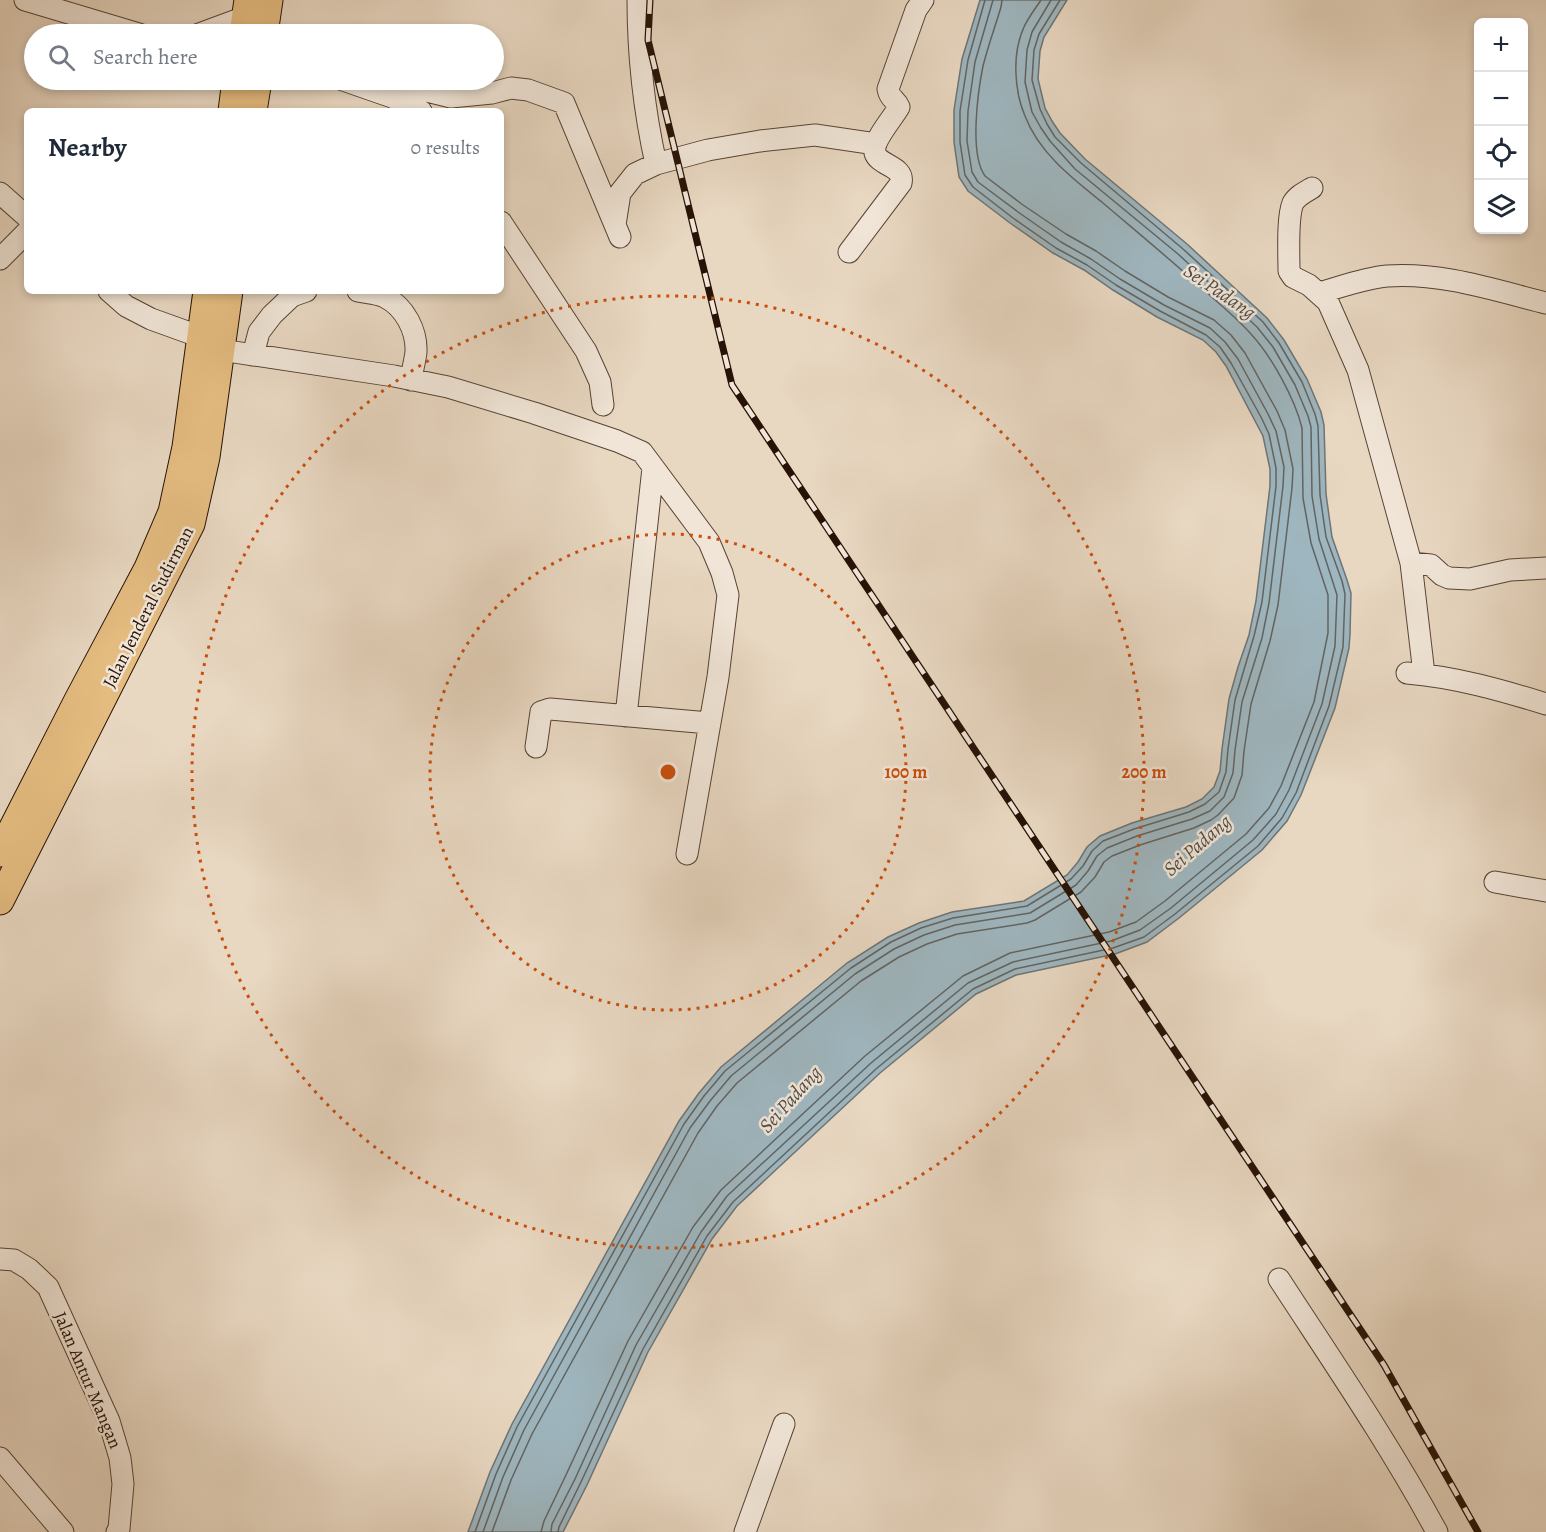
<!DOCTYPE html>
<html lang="en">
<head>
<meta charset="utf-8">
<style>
  :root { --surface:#fff; --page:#f2f2f3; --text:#1f2937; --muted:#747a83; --line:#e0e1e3 }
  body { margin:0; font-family:Alegreya,serif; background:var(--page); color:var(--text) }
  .controls { position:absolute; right:18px; top:18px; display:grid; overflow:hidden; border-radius:9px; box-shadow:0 3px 9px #0003 }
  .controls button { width:54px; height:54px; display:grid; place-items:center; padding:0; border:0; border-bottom:2px solid var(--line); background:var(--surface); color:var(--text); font:30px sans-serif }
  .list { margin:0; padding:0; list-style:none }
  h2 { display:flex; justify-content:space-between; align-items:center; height:78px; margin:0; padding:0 24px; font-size:26px }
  h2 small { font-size:20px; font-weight:400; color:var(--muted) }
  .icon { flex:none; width:33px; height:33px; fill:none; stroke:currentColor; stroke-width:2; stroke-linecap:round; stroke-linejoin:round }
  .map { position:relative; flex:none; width:1546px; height:1532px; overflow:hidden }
  .search { position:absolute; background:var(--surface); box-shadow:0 3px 9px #0003; left:24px; top:24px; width:480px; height:66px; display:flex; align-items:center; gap:15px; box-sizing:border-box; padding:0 21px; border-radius:33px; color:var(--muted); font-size:22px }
  .panel { position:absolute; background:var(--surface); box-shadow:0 3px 9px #0003; left:24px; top:108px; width:480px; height:186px; border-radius:9px }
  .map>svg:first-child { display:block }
</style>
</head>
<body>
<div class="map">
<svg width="1546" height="1532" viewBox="0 0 1546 1532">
  <rect width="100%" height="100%" fill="#e8d7c1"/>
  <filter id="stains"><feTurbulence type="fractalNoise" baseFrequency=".00333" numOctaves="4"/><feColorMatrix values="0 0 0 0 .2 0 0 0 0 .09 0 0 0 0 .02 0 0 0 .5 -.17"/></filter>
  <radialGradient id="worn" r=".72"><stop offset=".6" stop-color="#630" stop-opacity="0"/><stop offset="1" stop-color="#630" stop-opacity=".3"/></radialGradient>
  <!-- water -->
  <path fill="#9eb6bf" stroke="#6e7475" stroke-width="1.5" d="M980,0H1067L1044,37L1040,51L1038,79L1045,108L1052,121L1060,133L1085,159L1187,244L1267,318L1284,340L1307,379L1321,412L1324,425L1326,494L1332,537L1347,580L1351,593L1350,634L1349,648L1335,708L1301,795L1287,821L1262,850L1179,918L1147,942L1115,954L1016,975L976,994L880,1073L737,1206L712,1239L648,1352L587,1485L563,1532H468L490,1472L512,1424L679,1121L699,1093L721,1067L847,963L888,937L919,923L952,912L1024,901L1067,875L1078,862L1087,847L1100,836L1132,823L1186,807L1202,799L1214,787L1220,771L1222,749L1229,699L1238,667L1249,635L1256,601L1270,486V469L1263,436L1226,366L1216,352L1203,340L1157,317L1113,290L1084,270L1053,253L1010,223L968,191L959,177L954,142V110L962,59Z"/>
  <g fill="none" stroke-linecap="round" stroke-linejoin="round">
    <!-- shore -->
    <path stroke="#626462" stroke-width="1.5" d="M475,1532L496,1474L517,1427L684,1124L704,1096L725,1071L851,968L891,942L921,928L953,918L1027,906L1071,879L1083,866L1092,851L1103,841L1134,829L1189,812L1205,804L1219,792L1226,772L1228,749L1235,700L1254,636L1262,602L1276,486V468L1269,434L1261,417L1231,363L1220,347L1206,335L1160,311L1116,285L1087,265L1056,248L1013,218L973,187L965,175L960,142V111L968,60L985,0
      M483,1532L503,1477L524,1430L690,1128L710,1101L731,1076L855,974L894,949L924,935L955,925L1030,913L1076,885L1088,871L1097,856L1107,848L1137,836L1192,819L1210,811L1224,797L1233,773L1235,750L1242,702L1262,638L1269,603L1283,486L1284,467L1276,431L1268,414L1238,359L1225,342L1210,328L1164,305L1120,279L1091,259L1061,242L1018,212L978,182L972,172L967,141L968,111L975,62L993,0
      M492,1532L511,1480L532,1434L698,1133L717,1106L737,1083L861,981L899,957L927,944L957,934L1027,923L1035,920L1081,892L1095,877L1104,862L1112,856L1140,845L1194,828L1211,820L1218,815L1234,798L1242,775L1244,751L1251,704L1270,641L1278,605L1292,488L1293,469L1285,430L1277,411L1245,353L1231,335L1214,320L1168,297L1125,271L1096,251L1066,234L1023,205L985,176C969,154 978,91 983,66C988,46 995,27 1001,7L1002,0
      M541,1532L544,1521L566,1475L628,1341L693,1227L721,1190L865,1056L963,976L1010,953L1109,932L1136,922L1165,901L1246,834L1269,808L1281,786L1314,702L1328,633V595L1311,543L1303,498L1302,428C1295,399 1271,355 1250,333C1236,317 1219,304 1203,289C1171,260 1137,232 1103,203C1073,179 1039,153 1025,116C1014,90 1012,53 1024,27C1028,18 1035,9 1041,0
      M551,1532L552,1524L575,1479L636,1345L701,1232L727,1196L871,1063L968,983L1013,962L1111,941L1140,930L1171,908L1253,840L1276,814L1289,790L1322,704L1335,646L1337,595L1319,539L1312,496L1311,427L1308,416L1295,385L1273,347L1257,327L1178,254L1075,169L1050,141L1041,128L1032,112L1025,82L1027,50L1032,32L1051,0
      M558,1532L559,1527L581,1482L643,1349L707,1236L733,1202L876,1069L973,989L1015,969L1113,948L1144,937L1175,914L1258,846L1282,818L1296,793L1329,706L1343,647L1345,594L1342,581L1326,537L1320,495L1318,426L1315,414L1302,382L1279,343L1263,322L1183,249L1081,163L1055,137L1047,124L1040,109L1032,80L1034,50L1039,34L1060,0"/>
    <defs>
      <path id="minor" d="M25,0L139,34
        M638,0C638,56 644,110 656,164
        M199,34L245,17L258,18
        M343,80L392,97L421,111
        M376,91L401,88H415L451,97L492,93L511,88L528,90L564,103L620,237
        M1312,188C1305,192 1297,196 1293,203C1287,217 1289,254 1289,271L1293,277L1309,285L1328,302L1358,370L1411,563L1424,674
        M0,193L27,217
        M501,222L586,351L600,382L603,405
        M615,225L620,193L635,174L656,164L708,150L760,141L815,135L876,144
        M849,252L901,183C905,166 879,166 875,153C872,141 893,118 899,107C896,99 890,100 888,89L916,10L923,0
        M0,259L27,232
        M109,291L126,306L151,319L201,337
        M358,291C367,293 377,293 385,297C405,307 417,331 416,352C415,361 412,371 411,380
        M1319,293C1341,287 1364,278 1387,276C1441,272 1494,290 1546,303
        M221,350L394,376L448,387L534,413L617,441L642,452L709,542L722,573L728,595L718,677L687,854
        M253,355L259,332L272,315L292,296L306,291
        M1411,563L1431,565L1442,575L1449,578L1470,579L1510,570L1546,568
        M1407,673C1455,677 1501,690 1546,704
        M626,716L653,468
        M536,747L541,712L550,709L709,723
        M1495,882L1546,891
        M0,1259L14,1260L29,1269L48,1287L109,1421L120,1458L123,1484L119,1529L117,1532
        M1279,1279C1333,1362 1390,1445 1437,1532
        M0,1458L63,1532
        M745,1532L784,1424"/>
      <path id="major" d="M243,34L248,0
        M264,34L269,0
        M232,111L236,80
        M253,111L258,80
        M0,853L78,700L148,568L172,512L186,447L207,291
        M0,901L191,524L206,457L229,291"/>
    </defs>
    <!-- minor casing -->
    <use href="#minor" stroke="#574334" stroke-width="23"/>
    <!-- major casing -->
    <use href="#major" stroke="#271205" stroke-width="29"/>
    <!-- minor -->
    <use href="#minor" stroke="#f0e5d7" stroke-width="21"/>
    <!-- major -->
    <use href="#major" stroke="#e4bc80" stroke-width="27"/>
    <defs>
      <path id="rail" d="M650,0L648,40L732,385L1384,1365L1478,1532"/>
    </defs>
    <!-- rail casing -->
    <use href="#rail" stroke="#271205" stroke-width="7"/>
    <!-- rail -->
    <use href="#rail" stroke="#f0e5d7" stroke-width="4.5" stroke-dasharray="14" stroke-linecap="butt"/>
  </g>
  <!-- distance rings -->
  <g fill="none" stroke="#cb4e0b" stroke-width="3" stroke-dasharray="3 6">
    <circle cx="668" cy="772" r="238"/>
    <circle cx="668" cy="772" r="476"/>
  </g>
  <g text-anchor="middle" stroke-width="5" stroke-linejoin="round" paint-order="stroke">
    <!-- street labels -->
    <g font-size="18" fill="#271205" stroke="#f0e5d7">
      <text transform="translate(148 607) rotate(-63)" y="6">Jalan Jenderal Sudirman</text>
      <text transform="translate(88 1380) rotate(67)" y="6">Jalan Antur Mangan</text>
    </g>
    <!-- water labels -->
    <g font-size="20" font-style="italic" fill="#514b46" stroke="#f0e5d7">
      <text transform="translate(1220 291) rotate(34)" y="7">Sei Padang</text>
      <text transform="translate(1197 845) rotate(-41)" y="7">Sei Padang</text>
      <text transform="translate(790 1099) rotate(-48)" y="7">Sei Padang</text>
    </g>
  </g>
  <circle cx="668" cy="772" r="9" fill="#cb4e0b" stroke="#f0e5d7" stroke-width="3"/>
  <g font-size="18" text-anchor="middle" font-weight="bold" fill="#cb4e0b" stroke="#f0e5d7" stroke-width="5" stroke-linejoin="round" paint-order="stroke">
    <text x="906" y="778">100 m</text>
    <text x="1144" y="778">200 m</text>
  </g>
  <rect width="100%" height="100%" filter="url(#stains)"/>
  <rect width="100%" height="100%" fill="url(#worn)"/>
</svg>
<div class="controls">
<button>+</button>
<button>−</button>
<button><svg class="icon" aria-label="locate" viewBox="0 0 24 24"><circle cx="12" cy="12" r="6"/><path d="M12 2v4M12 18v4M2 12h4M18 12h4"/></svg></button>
<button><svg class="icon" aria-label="layers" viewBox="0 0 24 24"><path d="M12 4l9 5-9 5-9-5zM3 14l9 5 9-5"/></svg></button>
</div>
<div class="search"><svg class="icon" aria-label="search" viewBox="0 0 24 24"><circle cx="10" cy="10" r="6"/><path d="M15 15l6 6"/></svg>Search here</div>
<section class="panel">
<h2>Nearby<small>0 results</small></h2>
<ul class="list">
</ul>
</section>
</div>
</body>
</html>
